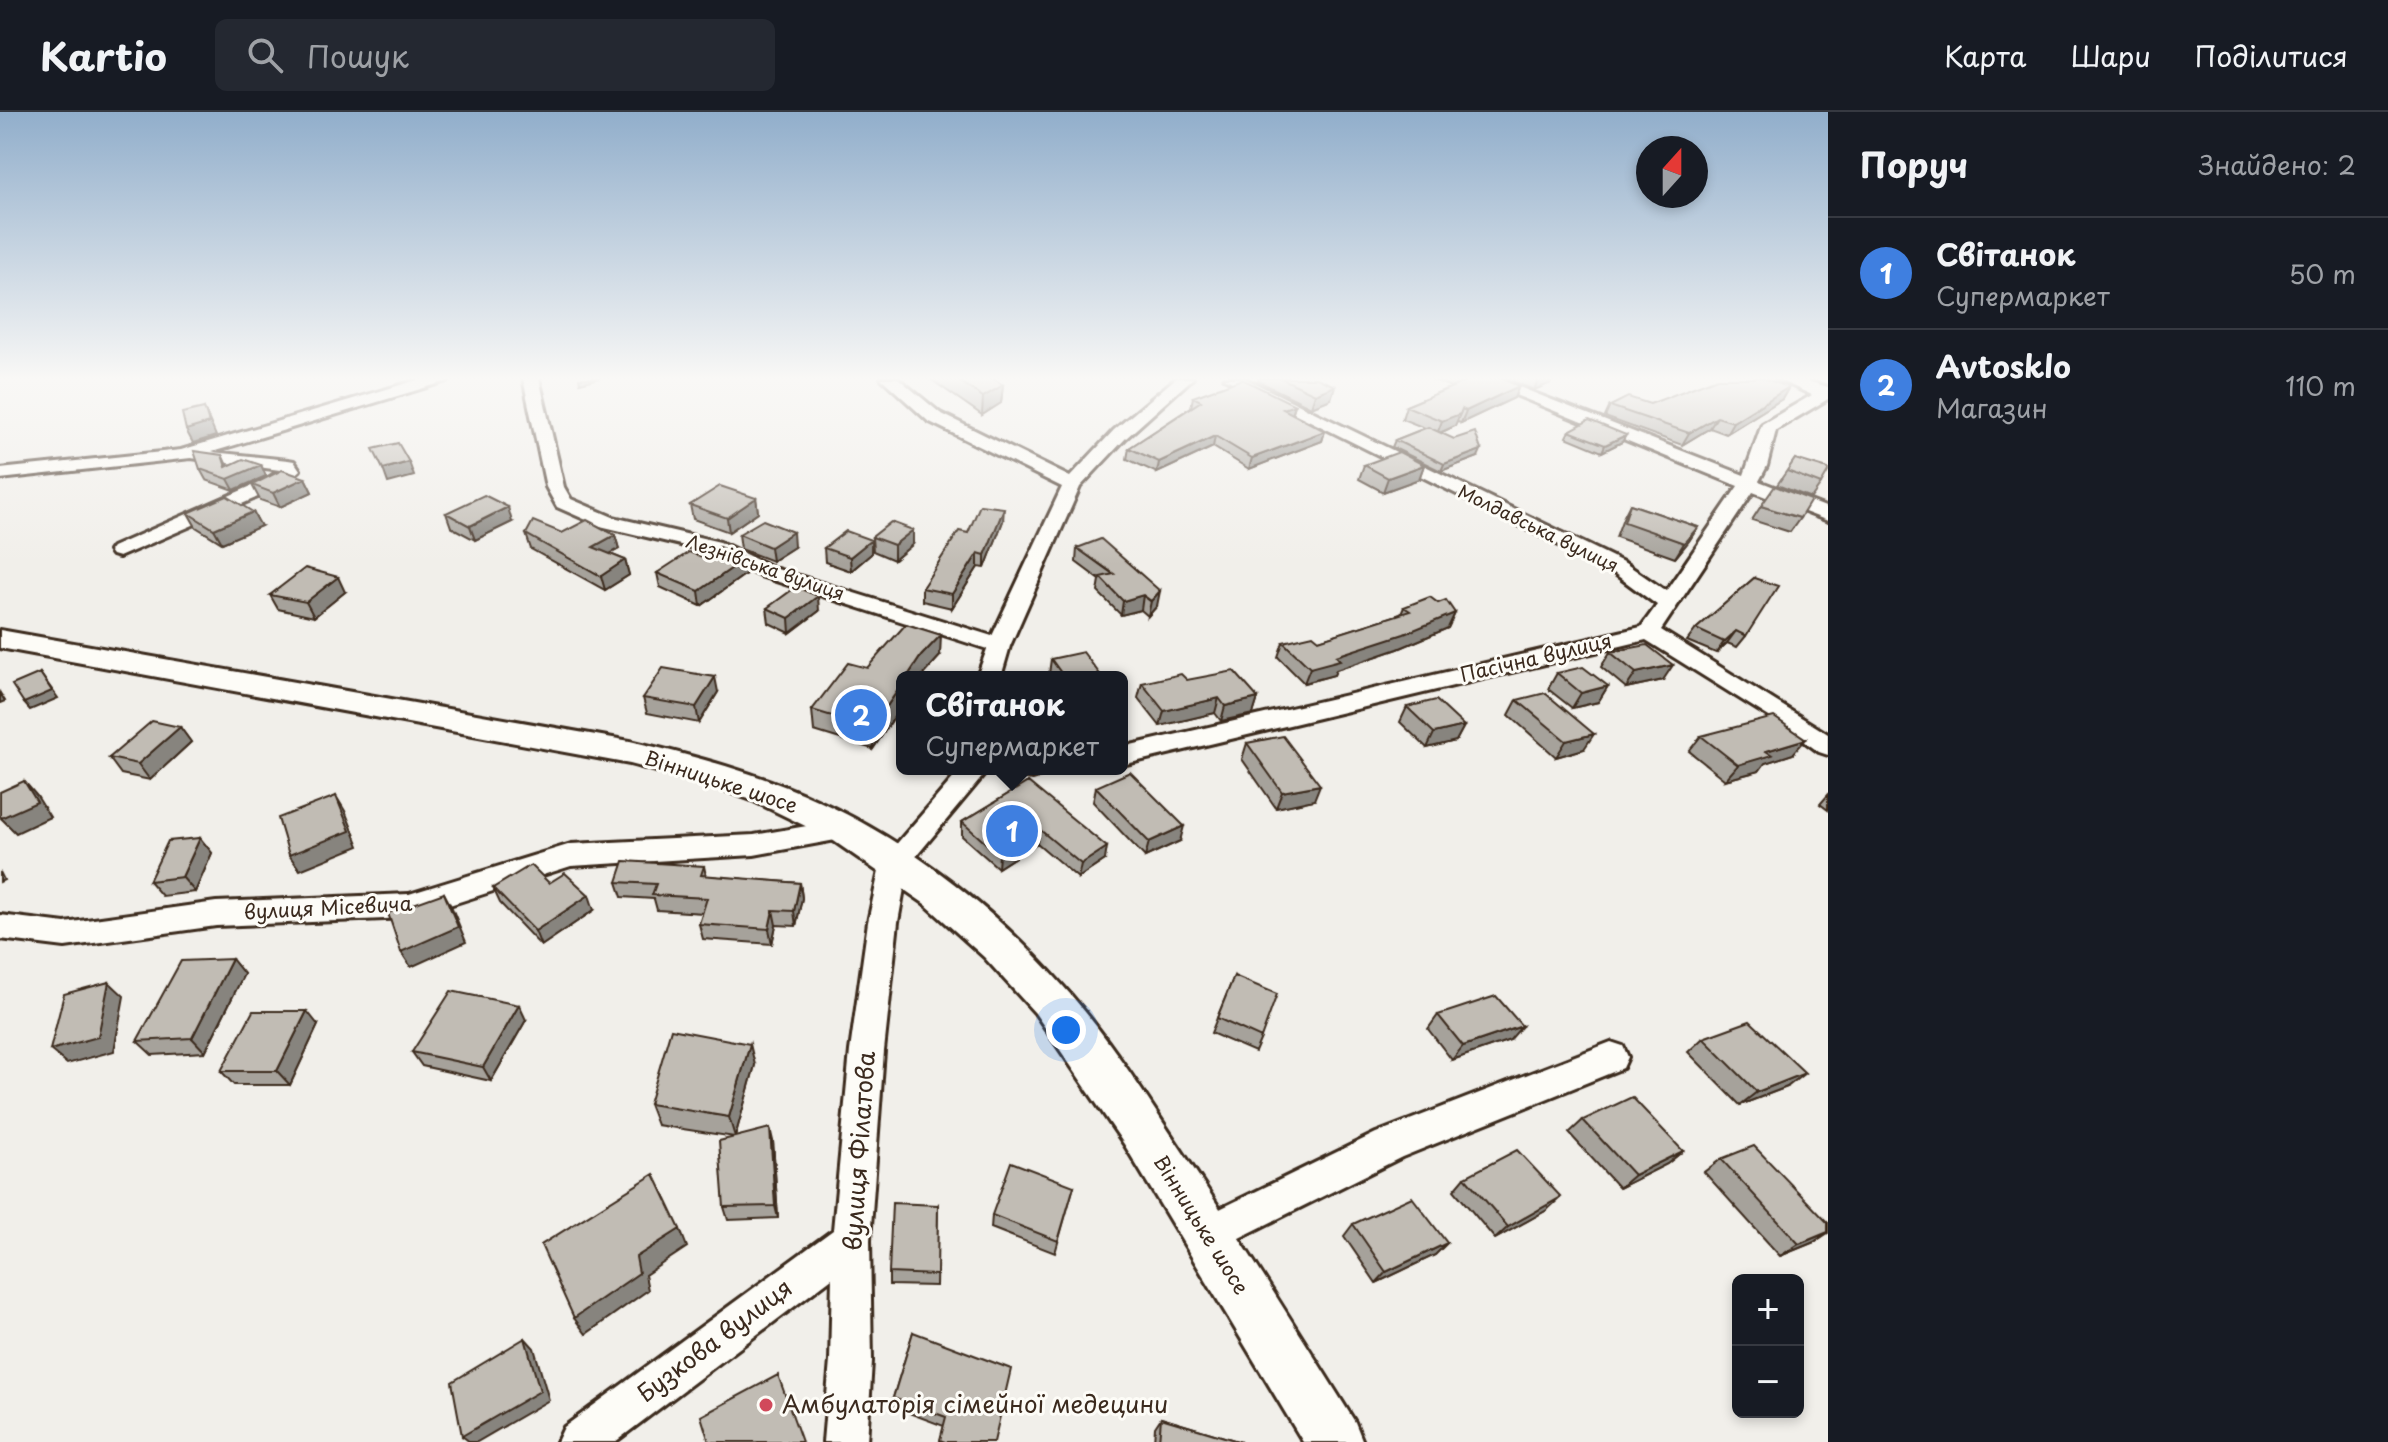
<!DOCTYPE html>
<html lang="uk">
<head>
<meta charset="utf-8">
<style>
  :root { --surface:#171b24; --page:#242831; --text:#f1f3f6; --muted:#9ea1a6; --line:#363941; --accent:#2563eb }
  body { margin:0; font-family:"Playpen Sans",sans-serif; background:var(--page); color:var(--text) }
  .controls { position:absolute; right:24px; bottom:24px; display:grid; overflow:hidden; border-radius:12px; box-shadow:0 4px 12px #0003 }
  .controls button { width:72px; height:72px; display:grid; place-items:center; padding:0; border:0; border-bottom:2px solid var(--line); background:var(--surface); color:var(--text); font:40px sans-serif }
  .compass { position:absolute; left:1636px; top:24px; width:72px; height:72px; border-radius:50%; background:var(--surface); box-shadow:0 4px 12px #0003; rotate:21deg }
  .you { position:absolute; left:1066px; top:918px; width:28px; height:28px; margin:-20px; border:6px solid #fff; border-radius:50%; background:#1a73e8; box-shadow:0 0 0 12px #1a73e833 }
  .badge { display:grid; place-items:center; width:52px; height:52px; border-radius:50%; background:var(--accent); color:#fff; font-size:26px; font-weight:700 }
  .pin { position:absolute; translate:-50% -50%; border:4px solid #fff; box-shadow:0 2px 8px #0006 }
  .popup { position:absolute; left:896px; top:559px; width:232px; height:104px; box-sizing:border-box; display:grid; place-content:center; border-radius:12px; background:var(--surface); filter:drop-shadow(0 2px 6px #0005); font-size:26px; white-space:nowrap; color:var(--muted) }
  .popup b { font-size:30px; color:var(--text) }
  .popup::after { content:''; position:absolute; left:50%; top:100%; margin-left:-16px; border:16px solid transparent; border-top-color:var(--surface) }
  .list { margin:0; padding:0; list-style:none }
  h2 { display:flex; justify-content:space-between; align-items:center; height:104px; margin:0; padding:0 32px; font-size:34px }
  h2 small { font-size:26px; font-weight:400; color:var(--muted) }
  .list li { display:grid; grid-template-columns:52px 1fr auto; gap:24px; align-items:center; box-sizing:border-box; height:112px; padding:0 32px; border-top:2px solid var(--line) }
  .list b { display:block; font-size:30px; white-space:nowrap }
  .list p { margin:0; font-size:26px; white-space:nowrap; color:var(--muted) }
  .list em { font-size:26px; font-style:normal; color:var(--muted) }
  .icon { flex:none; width:44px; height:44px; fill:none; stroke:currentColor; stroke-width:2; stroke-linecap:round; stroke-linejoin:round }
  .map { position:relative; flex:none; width:1828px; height:1330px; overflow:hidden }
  header { display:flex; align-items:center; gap:48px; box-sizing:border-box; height:112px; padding:0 40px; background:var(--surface); border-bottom:2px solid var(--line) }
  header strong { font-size:38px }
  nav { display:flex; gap:44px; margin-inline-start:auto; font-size:28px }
  .search { width:560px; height:72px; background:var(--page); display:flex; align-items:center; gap:20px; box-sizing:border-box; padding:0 28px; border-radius:12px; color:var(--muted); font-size:30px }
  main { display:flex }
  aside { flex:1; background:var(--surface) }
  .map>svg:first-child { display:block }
</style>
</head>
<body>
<header>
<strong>Kartio</strong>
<div class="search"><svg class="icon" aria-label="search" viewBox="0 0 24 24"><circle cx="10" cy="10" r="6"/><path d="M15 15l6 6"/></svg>Пошук</div>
<nav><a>Карта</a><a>Шари</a><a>Поділитися</a></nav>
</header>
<main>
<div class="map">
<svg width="1828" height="1330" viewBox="0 0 1828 1330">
  <rect width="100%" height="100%" fill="#f1efea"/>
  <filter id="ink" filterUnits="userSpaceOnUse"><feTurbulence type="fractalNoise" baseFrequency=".0125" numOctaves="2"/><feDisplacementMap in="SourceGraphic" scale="16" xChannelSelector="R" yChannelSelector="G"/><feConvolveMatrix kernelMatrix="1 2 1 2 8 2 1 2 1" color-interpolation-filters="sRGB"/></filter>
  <g filter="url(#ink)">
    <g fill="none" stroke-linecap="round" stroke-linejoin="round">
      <defs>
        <path id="minor" d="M424,266H449L447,269L212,340L288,348L294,349L300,358L281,375L119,445L112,443L109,439L112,435L267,367L280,358L191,346L0,367V357L181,338Z
          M523,266H539L564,375L571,387L613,405L720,430L774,456L992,524L1062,375L928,309L881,266H898L940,301L1070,365L1114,318L1176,266H1193L1126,326L1080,375L1010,534L1001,565H977L987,537L760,464L706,439L600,414L557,395L546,375Z
          M1224,266H1244L1625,451L1666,479L1738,374L1474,266H1496L1744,363L1762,312L1812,283L1775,266H1797L1828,275V287L1776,318L1767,354L1759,369L1828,396V409L1753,380L1661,518L1828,622V643L1819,640L1782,613L1646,528L1122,653V635L1641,515L1657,493L1611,459Z
          M961,657H989L908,754L898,810L884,939L870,1128L872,1249L867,1330H823L830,1249L832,1166L615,1330H557L564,1315L833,1118L850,939L868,810L881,750Z
          M1007,657H1046L1042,663L1033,666L1011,663Z
          M842,708L852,711L856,718L852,725L754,743L571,754L409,806L216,814L65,835L0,827V803L65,811L216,790L409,782L571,732L754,723Z
          M1611,930L1623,934L1628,945L1623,956L1402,1045L1221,1135L1208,1141L1195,1135L1189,1122L1195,1109L1376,1021Z"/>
        <path id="major" d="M0,518L630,629C694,644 759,661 819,689C911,731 996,798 1063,874C1110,926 1147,987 1186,1045C1244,1132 1299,1221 1355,1310L1363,1330H1303L1124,1032L1035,901L984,845L925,792L828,725L754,689L710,673L630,652L0,536Z"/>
      </defs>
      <!-- minor casing -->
      <use href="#minor" stroke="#3b2a1e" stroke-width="6"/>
      <!-- major casing -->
      <use href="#major" stroke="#3b2a1e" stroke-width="6"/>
      <!-- minor -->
      <use href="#minor" fill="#fdfcf7" fill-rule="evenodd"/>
      <!-- major -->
      <use href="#major" fill="#fdfcf7" fill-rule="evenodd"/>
    </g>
    <!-- wall -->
    <path fill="#a6a29b" stroke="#3b2a1e" stroke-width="2" d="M929,266H992L1003,273L1001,291L982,303Z
      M1259,266H1317L1331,287L1311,295L1258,269Z
      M1429,266H1500L1519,274L1514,286L1461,311L1457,310L1455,314L1440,321L1478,345L1441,359L1392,335L1395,328L1425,316L1402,307L1406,294L1451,275Z
      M1504,266H1553L1551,271L1534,278Z
      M1789,275L1782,287L1726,322L1710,316L1682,333L1605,305L1610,294L1650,292Z
      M1193,285L1295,293L1292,302L1325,319L1322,329L1249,357L1213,335L1157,361L1127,347L1129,336L1191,295Z
      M1569,319L1626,323L1622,330L1602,340L1566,325Z
      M222,343L227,354L261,353L266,364L234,378L206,368L200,357Z
      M1795,347L1821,372L1811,386L1777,373Z
      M1364,353H1424L1419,367L1383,380L1359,367Z
      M305,366L312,380L280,395L260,388L252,373Z
      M756,386L758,400L729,420L693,407L690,393Z
      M1630,392L1698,415L1689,429L1675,446L1616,425L1623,406Z
      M1761,394L1800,406L1790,420L1752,408Z
      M188,401L261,414L222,431L196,415Z
      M446,401L512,410L475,428L451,415Z
      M1003,409L985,456L978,455L952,496L922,489V476L968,421Z
      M562,421L615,423L619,437L610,442L625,448L629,463L605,478L531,437L526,422Z
      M739,422L794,435L772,449L741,437Z
      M872,425L913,432L894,448L873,439Z
      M871,428V442L851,459L825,450L824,436Z
      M1077,436L1157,494L1148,504L1141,498L1121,503L1098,480L1100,468L1076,450Z
      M702,445L745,447L747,461L701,494L660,475L657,461Z
      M1754,466L1746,524L1737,535L1727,531L1716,541L1687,529L1696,517Z
      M345,480L314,505L278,497L270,483Z
      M1404,495L1455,501L1448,516L1398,537L1336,558L1334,563L1304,571L1278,545L1283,530L1319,528L1401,502Z
      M767,496L819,499L790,521L769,511Z
      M1610,540L1663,568L1626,576L1601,555Z
      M940,544L921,565H902V593L873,637L814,619L812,598L867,556Z
      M1051,547L1102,565H1051L1049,562Z
      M1557,561L1608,574L1598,590L1572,596L1548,577Z
      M1187,568L1258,586L1253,602L1221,609L1215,601L1160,614L1138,586L1142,571Z
      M718,580L699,611L647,601L643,586Z
      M1517,588L1584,637L1556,645L1509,603Z
      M1407,595L1464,614L1456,629L1427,636L1400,610Z
      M180,615L191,630L150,668L121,662L109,646Z
      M1701,624L1793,642L1765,651L1759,659L1725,668L1689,639Z
      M1247,631L1314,688L1276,696L1242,647Z
      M1028,670L1105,748L1078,766L1037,731L998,756L962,724V710Z
      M1096,675L1180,729L1145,745L1093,690Z
      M1828,683V698L1820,692Z
      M200,726L212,741L195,780L162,784L149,769Z
      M704,754L706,764L800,771L802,786L796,814L776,813L772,832L703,827L699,812L703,801L657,798L654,787L622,785L617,770Z
      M493,776L594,798L541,834L500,791Z
      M232,847L244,862L205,940L152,943L137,929Z
      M1234,864L1261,926L1255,940L1211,921Z
      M1438,903L1510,928L1452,948L1428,917Z
      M526,908L491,969L422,954L412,940Z
      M318,913L290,973H234L221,959Z
      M1703,926L1787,975L1740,993L1688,940Z
      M755,953L735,1025L773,1029L778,1106L728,1108L724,1095L735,1025L657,1013L649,992Z
      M1583,1008L1683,1039L1667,1052L1619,1076L1569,1021Z
      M1721,1047L1828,1111V1121L1814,1130L1780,1144L1704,1060Z
      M1465,1065L1547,1098L1495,1127L1454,1078Z
      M1074,1074L1055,1141L991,1116L992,1103Z
      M938,1093L936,1174L889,1173V1161Z
      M1353,1112L1447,1131L1435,1143L1376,1171L1344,1124Z
      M913,1220L994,1330H940L944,1314L893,1295V1286Z
      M1161,1306L1241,1330H1154L1155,1315Z"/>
    <!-- shaded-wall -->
    <path fill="#87847e" stroke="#3b2a1e" stroke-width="2" d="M579,266H600L580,271Z
      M1539,266H1553L1551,271L1534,278Z
      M1003,273L1001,291L982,303L983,285Z
      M1335,274L1331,287L1311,295L1315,282Z
      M1519,274L1514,286L1461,311L1466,299Z
      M1789,275L1782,287L1726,322L1733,310Z
      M1295,293L1292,303L1283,297Z
      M204,296L216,324L193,331L186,318Z
      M1462,297L1455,314L1437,322L1442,309Z
      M1717,305L1710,316L1682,333L1689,321Z
      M1325,319L1322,329L1249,357L1252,346Z
      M1626,323L1622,330L1602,340L1605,333Z
      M1215,324L1213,335L1157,361L1159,350Z
      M1481,338L1478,345L1441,359L1444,352Z
      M222,343L227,354L261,353L266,364L234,378L228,367L226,355Z
      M409,350L414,364L388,371L383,357Z
      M1424,353L1419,367L1383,380L1388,366Z
      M305,366L312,380L280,395L273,381Z
      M756,386L758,400L729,420L727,406Z
      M508,395L512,410L475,428L470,414Z
      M1004,396L1003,409L985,456V443Z
      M253,400L261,414L222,431L214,417Z
      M1698,415L1689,429L1675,446L1684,431Z
      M913,418V432L894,448V433Z
      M793,420L794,435L772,449L770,435Z
      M615,423L619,437L597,449L593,435Z
      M871,428V442L851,459L850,445Z
      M978,441V455L952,496V482Z
      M745,447L747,461L701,494L699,479Z
      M625,448L629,463L605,478L601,464Z
      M338,465L345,480L314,505L306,490Z
      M1160,479L1157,494L1148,504L1151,489Z
      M1143,483L1141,498L1121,503L1123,489Z
      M818,484L819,499L790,521L789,506Z
      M1455,501L1448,516L1398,537L1336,558L1334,563L1304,571L1310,556L1336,544Z
      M1736,519L1727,531L1716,541L1724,530Z
      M941,523L940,544L921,565H907L921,544Z
      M1673,553L1663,568L1626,576L1636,561Z
      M40,561L58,586L30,598L24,591Z
      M715,565L718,580L699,611L696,595Z
      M902,572V593L873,637L872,616Z
      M1608,574L1598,590L1572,596L1581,581Z
      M0,581L5,589L0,591Z
      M1219,586L1215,601L1160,614L1164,599Z
      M1258,586L1253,602L1221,609L1225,594Z
      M1464,614L1456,629L1427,636L1434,621Z
      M180,615L191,630L150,668L138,652Z
      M1594,622L1584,637L1556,645L1566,629Z
      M1806,627L1793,642L1765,651L1759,659L1725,668L1738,653L1766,639Z
      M24,669L37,684L50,705L16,721L1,706Z
      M1320,673L1314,688L1276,696L1282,680Z
      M336,684L345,699L359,734L300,758L289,743Z
      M1184,714L1180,729L1145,745L1149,730Z
      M1039,717L1037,731L998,756L999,743Z
      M200,726L212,741L195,780L182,765Z
      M1107,735L1105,748L1078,766L1081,752Z
      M0,760L4,768L0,770Z
      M800,771L802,786L796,814L794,799Z
      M444,781L452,796L466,830L411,855L401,840Z
      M589,783L594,798L541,834L535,819Z
      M773,798L776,813L772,832L769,817Z
      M232,847L244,862L205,940L192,926Z
      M109,870L124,884L114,939L67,952L50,938Z
      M519,893L526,908L491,969L483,955Z
      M307,899L318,913L290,973L277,959Z
      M1522,914L1510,928L1452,948L1463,934Z
      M750,932L755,953L735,1025L729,1005Z
      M1805,961L1787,975L1740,993L1757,980Z
      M770,1016L773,1029L778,1106L775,1094Z
      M1683,1039L1667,1052L1619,1076L1634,1063Z
      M1561,1085L1547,1098L1495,1127L1508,1115Z
      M680,1117L687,1135L645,1163L648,1178L586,1222L574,1206L636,1145Z
      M1828,1120L1814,1130L1780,1144L1799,1132Z
      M1447,1131L1435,1143L1376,1171L1386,1160Z
      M525,1226L534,1236L549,1288L477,1330H470L462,1324Z"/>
    <!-- building -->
    <path fill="#c1bcb4" stroke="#3b2a1e" stroke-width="2" d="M955,266H992L1003,273L983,285Z
      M1281,266H1317L1335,274L1315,282Z
      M1461,266H1500L1519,274L1466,299L1462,297L1460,302L1442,309L1406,294L1467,269Z
      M1717,266H1762L1789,275L1733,310L1717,305L1689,321L1610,294L1628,285L1650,292Z
      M1242,267L1295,293L1283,297L1325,319L1252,346L1215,324L1159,350L1129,336L1201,289L1193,285Z
      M204,296L209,311L186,318L182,301Z
      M1589,308L1626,323L1605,333L1569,319Z
      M1428,315L1454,327L1475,320L1481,338L1444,352L1395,328Z
      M398,331L409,350L383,357L373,337Z
      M194,339L222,343L226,355L243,347L261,353L228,367L200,357Z
      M1399,340L1424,353L1388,366L1364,353Z
      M1795,347L1828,357V360L1821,372L1787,359Z
      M282,358L305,366L273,381L252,373Z
      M720,374L756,386L727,406L690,393Z
      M1775,374L1811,388L1800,406L1761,394Z
      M484,383L508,395L470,414L446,401Z
      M227,384L253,400L214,417L188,401Z
      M1630,392L1698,415L1684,431L1624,410Z
      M980,393L1004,396L985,443L978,441L952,482L922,476L959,419L968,421Z
      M587,408L615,423L593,435L625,448L601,464L526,422L533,409L562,421Z
      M763,408L793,420L770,435L739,422Z
      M891,410L913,418L894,433L872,425Z
      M846,419L871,428L850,445L824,436Z
      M1101,427L1160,479L1151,489L1143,483L1123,489L1100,465L1114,462L1077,436Z
      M719,435L745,447L699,479L657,461L689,440L702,445Z
      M305,456L338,465L306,490L270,483Z
      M1754,466L1778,474L1746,524L1736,519L1724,530L1696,517Z
      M796,475L818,484L789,506L767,496Z
      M1430,485L1438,491L1446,488L1455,501L1404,522L1336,544L1340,548L1310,556L1283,530L1313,523L1319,528L1410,499L1404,495Z
      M906,512L941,523L921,544L907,565H902V572L872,616L812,598L848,551L867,556Z
      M1647,533L1673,553L1636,561L1610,540Z
      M1083,540L1102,565H1064L1051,547Z
      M1583,555L1608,574L1581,581L1557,561Z
      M663,556L715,565L696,595L643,586Z
      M1234,559L1258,586L1225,594L1219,586L1164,599L1142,571L1181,562L1187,568Z
      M40,561L52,579L24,591L12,573Z
      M1545,581L1594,622L1566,629L1517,588Z
      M1436,588L1464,614L1434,621L1407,595Z
      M1774,605L1806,627L1766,639L1772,643L1738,653L1701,624Z
      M152,609L180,615L138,652L109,646Z
      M1283,624L1320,673L1282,680L1247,631Z
      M1130,660L1184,714L1149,730L1096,675Z
      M24,669L37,690L1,706L0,704V680Z
      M1028,670L1107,735L1081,752L1039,717L999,743L962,710Z
      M336,684L350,719L289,743L278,706Z
      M200,726L182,765L149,769L168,729Z
      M624,749L704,754L701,763L800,771L794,799L773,798L769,817L699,812L707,786L652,783L656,772L617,770Z
      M531,753L549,771L565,761L589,783L535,819L493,776Z
      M444,781L458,815L401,840L388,801Z
      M232,847L192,926L137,929L181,849Z
      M1234,864L1277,882L1261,926L1217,906Z
      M109,870L98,925L50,938L64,882Z
      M451,879L519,893L483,955L412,940Z
      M1496,884L1522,914L1463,934L1438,903Z
      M253,899H307L277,959H221Z
      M1750,909L1805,961L1757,980L1703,926Z
      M671,917L750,932L729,1005L649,992Z
      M1632,985L1683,1039L1634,1063L1583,1008Z
      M770,1016L775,1094L724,1095L719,1029Z
      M1754,1034L1828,1111V1120L1799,1132L1721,1047Z
      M1517,1038L1561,1085L1508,1115L1465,1065Z
      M1011,1050L1074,1074L1058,1129L992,1103Z
      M654,1062L680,1117L636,1145L639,1161L574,1206L541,1133Z
      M1412,1085L1447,1131L1386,1160L1353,1112Z
      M892,1091L938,1093L937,1163L889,1161Z
      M913,1220L1011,1257L994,1330H945L940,1328L946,1305L893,1286Z
      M525,1226L540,1279L462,1324L452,1270Z
      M778,1263L802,1330H709L701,1304Z
      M1161,1306L1241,1330H1159Z"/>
  </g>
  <!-- sky -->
  <linearGradient id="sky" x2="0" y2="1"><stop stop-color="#91aecb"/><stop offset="0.59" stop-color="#f9f8f6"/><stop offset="1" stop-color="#f9f8f6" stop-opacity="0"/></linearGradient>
  <rect width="1828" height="452" fill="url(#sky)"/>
  <!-- markers -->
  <circle fill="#d1495b" stroke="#fdfcf7" stroke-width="3" cx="766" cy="1293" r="8"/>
  <g text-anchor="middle" stroke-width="6" stroke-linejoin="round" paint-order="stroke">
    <!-- far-street labels -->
    <g font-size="18" fill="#3b2a1e" stroke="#fdfcf7">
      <text transform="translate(1538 417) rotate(26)" y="6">Молдавська вулиця</text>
      <text transform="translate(765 456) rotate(19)" y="6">Лезнівська вулиця</text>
    </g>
    <!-- street labels -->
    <g font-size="20" fill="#3b2a1e" stroke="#fdfcf7">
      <text transform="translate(1536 546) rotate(-13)" y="7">Пасічна вулиця</text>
      <text transform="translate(721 670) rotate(18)" y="7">Вінницьке шосе</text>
      <text transform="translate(328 796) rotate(-3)" y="7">вулиця Місевича</text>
      <text transform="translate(1201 1113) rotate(58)" y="7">Вінницьке шосе</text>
    </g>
    <!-- near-street labels -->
    <g font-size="24" fill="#3b2a1e" stroke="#fdfcf7">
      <text transform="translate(860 1039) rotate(-86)" y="8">вулиця Філатова</text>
      <text transform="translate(715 1229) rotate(-37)" y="8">Бузкова вулиця</text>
    </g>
    <!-- near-poi labels -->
    <g font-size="24" fill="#3b2a1e" stroke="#fdfcf7" text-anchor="start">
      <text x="782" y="1301">Амбулаторія сімейної медецини</text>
    </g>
  </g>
</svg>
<div class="controls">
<button>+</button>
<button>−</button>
</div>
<svg class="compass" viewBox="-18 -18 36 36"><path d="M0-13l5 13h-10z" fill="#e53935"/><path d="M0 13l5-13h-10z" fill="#9ea1a6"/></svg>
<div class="you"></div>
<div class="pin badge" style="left:1012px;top:719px;background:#3f7fe0">1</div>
<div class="popup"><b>Світанок</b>Супермаркет</div>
<div class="pin badge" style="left:861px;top:603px;background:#3f7fe0">2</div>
</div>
<aside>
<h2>Поруч<small>Знайдено: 2</small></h2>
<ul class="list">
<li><span class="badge" style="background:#3f7fe0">1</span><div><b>Світанок</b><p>Супермаркет</p></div><em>50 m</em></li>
<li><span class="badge" style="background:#3f7fe0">2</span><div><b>Avtosklo</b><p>Магазин</p></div><em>110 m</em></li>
</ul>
</aside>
</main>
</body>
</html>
